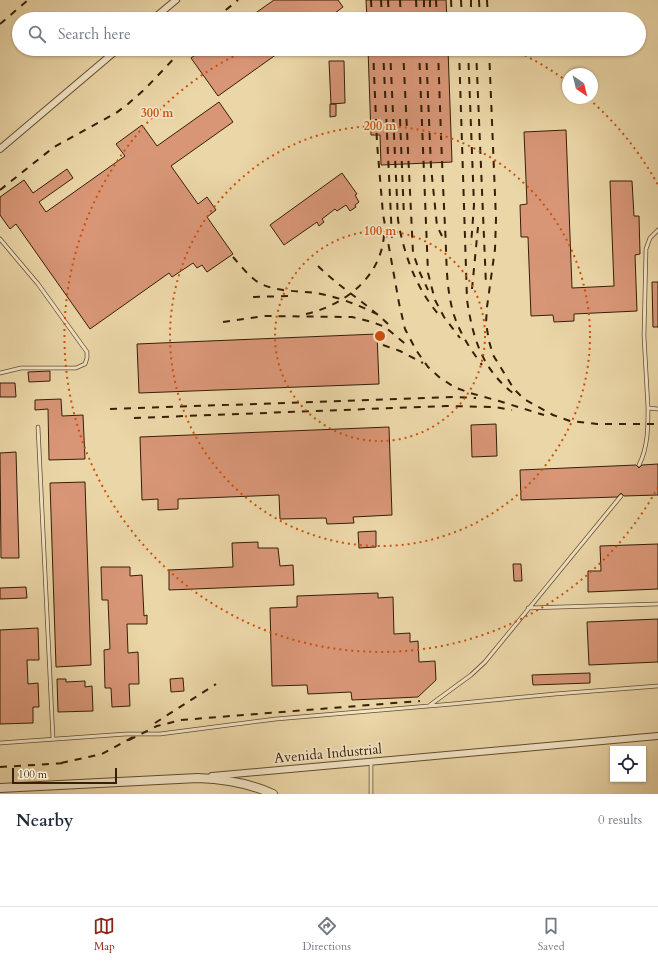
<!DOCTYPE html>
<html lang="en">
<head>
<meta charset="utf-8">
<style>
  :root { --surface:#fff; --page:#f6f6f7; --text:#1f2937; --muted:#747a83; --line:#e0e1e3; --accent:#8f2418 }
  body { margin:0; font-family:Cardo,serif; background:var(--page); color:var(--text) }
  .controls { position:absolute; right:12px; bottom:12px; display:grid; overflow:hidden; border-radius:0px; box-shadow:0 1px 3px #0004 }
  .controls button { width:36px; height:36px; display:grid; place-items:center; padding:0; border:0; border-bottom:1px solid var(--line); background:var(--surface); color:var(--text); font:20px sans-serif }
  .compass { position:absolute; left:562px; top:68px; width:36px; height:36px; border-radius:50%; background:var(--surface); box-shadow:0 1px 3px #0004; rotate:145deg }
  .scale { position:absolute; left:12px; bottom:10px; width:105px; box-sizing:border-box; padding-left:4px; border:2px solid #351f06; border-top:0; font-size:11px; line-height:14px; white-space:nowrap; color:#351f06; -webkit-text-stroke:3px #f2e4c6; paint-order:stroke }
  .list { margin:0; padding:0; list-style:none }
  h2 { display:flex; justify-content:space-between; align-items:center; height:52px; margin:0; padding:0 16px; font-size:17px }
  h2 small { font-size:13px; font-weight:400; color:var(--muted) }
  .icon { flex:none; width:22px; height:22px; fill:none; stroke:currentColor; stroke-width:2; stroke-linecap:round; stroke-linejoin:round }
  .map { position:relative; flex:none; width:658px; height:794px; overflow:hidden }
  .search { position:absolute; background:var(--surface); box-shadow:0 1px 3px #0004; left:12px; right:12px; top:12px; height:44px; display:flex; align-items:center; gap:10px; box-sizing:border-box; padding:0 14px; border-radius:22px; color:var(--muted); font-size:15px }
  .sheet { height:112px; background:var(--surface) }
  nav { display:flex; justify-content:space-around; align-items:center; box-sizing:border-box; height:56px; border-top:1px solid var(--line); background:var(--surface); font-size:11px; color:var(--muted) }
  nav a { display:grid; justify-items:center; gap:2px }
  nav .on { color:var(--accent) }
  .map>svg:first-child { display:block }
</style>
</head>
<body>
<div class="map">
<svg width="658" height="794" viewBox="0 0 658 794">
  <rect width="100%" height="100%" fill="#ebd6a7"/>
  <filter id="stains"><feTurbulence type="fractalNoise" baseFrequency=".005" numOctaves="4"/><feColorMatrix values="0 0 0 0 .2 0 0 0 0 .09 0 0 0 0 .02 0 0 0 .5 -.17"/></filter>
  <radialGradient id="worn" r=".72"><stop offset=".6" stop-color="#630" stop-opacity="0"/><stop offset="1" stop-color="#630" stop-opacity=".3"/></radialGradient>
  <!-- building -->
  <path fill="#d89677" stroke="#351f06" d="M274,0H338L343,7L327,19H247Z
    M366,0H446L447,19H367Z
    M204,49H284L218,96L191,58Z
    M368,49H448L452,162L381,165L380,135H371Z
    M329,61H344L345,103L331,104Z
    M219,102L233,122L171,166L198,204L207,197L216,210L207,217L233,254L207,272L202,265L197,268L193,263L172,277L169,273L90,329L16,224L10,229L0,215V197L24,180L33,193L67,169L73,178L39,202L46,212L125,156L116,144L142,125L157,146Z
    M330,104H336V116L330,117Z
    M566,130L572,288L614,286L610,181H632L634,216H639L640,254L635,255L637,311L574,314V321L554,322L553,315L531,316L528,237H521L520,205L527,204L524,132Z
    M342,173L357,194L355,195L359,202L355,205L356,207L350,211L346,205L337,211L335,209L322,219L324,222L319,226L317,222L284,245L270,225Z
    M652,282H658V327H653Z
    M377,334L379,384L139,393L137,344Z
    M50,371V381L29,382L28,372Z
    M0,383H15L16,397H0Z
    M61,399L62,416L83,415L85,459L49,460L48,409L35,410V400Z
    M496,424L497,456L472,457L471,425Z
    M389,427L392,515L353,517L354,523L327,524L326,518L280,519L279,495L178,499V509L158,510V499L142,500L140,437Z
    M16,452L19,558H1L0,453Z
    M658,464V495L624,496L621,493L617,497L521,500L520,470L636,465L639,468L642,465Z
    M85,482L91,665L56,667L50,483Z
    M376,531V547L359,548L358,532Z
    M258,542V548H278L280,566L293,565L294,585L169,590V570L233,567L232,543Z
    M658,544V589L588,592V571H601L600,546Z
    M513,564H521L522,581H514Z
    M101,567H130V576L142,575L144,616L147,615V624H127L128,653L138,652L139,684H129L130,706L112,707L111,688H105L104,650L110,649L108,600H102Z
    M26,587L27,598L0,599V588Z
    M378,593V598L393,597L394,634L410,633V642L418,641L419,662L435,661L436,680L418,697L352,700L351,692L308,694L307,685L272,686L270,608L297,607V596Z
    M658,619V662L589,665L587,622Z
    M38,628L39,660H27L28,684L38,683L39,707H33V723L0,724V630Z
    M590,673V683L533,685L532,675Z
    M183,678L184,691L171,692L170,679Z
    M57,679H66V682L85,681V687L92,686L93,711L58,712Z"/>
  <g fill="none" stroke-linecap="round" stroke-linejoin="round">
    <defs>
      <path id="service" d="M0,239L38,284L87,352V358L85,364L76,368H21L0,373
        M648,408L644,336L646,249L650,238L658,230
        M38,427L53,739
        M639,465C648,447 648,428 648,408L658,409
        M528,608L658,604
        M430,705L471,675L485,662L621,496
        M0,743L126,734H160L276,719L452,704L555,694L658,686
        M371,762V794"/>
      <path id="minor" d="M153,19L176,0
        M0,149L118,49
        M212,776L658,736"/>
      <path id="tertiary" d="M0,788L198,778C225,779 249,783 273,794"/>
    </defs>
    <!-- service casing -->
    <use href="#service" stroke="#624d2e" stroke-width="4.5"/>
    <!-- minor casing -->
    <use href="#minor" stroke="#624d2e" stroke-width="8"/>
    <!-- tertiary casing -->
    <use href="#tertiary" stroke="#624d2e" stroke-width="10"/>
    <!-- service -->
    <use href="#service" stroke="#f2e4c6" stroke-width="3"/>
    <!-- minor -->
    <use href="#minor" stroke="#f2e4c6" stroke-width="6"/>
    <!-- tertiary -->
    <use href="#tertiary" stroke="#f2e4c6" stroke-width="8"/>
    <!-- rail -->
    <path stroke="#351f06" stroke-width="2" stroke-dasharray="7 7" stroke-linecap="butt" d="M371,0L372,19
      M381,0L382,19
      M388,0L389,19
      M400,0L401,19
      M416,0L417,19
      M424,0V19
      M430,0V19
      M436,0L437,19
      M451,0L452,19
      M461,0L462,19
      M471,0V19
      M479,0L480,19
      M487,0L488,19
      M215,19L238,0
      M0,24L28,0
      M373,49L377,143L383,214L399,303L405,329L416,350L428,367L439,377L454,387L470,393L499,401L544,415
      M383,49L392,239
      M390,49L398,220C404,255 416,288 439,315
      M403,49L413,253L420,273L428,290
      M419,49L428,273L435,300L444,317L460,338
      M426,49L431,167L437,226L442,236
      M438,49C440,109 442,168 445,227C447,257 445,289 455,318C461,335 471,350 482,365
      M459,49L467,300C473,339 482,369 514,394
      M468,49L474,205L471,245
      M476,49L486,285
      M489,49L496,219L495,249L487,307L486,323L489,341L493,355L514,389L524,399L553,415L570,421L597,424H658
      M400,119L404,217
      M0,190L54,147L116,113L128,104L145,89L183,49
      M233,257C241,266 250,278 261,284C281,293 301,290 321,294C342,298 360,306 379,315
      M318,266C341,289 370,305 393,329
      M472,289L478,227
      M253,297L290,296
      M306,314C345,305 381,277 384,235
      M223,322L265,316L352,317L372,322L385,327L409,347
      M383,345L400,351L423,363
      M110,409L456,397L476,398
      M134,418L446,406L495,407L512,410
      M155,723L216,684
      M129,740L157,726L181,720L420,701
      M61,763L102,754L133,737
      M0,767L66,763"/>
  </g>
  <!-- distance rings -->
  <g fill="none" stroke="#cd500b" stroke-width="2" stroke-dasharray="2 4">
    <circle cx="380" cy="336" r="105"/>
    <circle cx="380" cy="336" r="210"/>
    <path d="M658 487A316 316 0 1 1 246 50M514 50A316 316 0 0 1 568 82M589 99A316 316 0 0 1 658 185"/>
  </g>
  <g text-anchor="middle" stroke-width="3.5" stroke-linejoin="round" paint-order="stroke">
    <!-- street labels -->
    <g font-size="14" fill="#351f06" stroke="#f2e4c6">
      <text transform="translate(328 753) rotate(-5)" y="5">Avenida Industrial</text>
    </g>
  </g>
  <circle cx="380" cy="336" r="6" fill="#cd500b" stroke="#f2e4c6" stroke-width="2"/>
  <g font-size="12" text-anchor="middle" font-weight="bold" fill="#cd500b" stroke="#f2e4c6" stroke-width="3.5" stroke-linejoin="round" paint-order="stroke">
    <text x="157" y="117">300 m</text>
    <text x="380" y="130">200 m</text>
    <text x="380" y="235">100 m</text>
  </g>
  <rect width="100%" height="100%" filter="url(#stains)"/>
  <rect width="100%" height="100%" fill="url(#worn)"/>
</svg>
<div class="controls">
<button><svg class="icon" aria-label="locate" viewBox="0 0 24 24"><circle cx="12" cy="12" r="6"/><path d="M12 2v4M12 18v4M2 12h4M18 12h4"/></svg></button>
</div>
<svg class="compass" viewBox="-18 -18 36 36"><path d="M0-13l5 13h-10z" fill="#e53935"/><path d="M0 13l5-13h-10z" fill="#747a83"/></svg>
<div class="scale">100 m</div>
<div class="search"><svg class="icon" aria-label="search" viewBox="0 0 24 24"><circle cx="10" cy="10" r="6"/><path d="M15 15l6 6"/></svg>Search here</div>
</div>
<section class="sheet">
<h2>Nearby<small>0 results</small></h2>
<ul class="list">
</ul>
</section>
<nav>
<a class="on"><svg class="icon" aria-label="map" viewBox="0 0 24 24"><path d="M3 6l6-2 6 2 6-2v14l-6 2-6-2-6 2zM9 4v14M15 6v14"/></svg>Map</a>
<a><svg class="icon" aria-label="directions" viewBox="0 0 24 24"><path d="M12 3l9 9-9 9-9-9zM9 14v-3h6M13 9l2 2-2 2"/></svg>Directions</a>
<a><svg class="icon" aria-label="saved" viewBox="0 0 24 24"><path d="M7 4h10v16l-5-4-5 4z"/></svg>Saved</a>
</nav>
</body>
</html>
